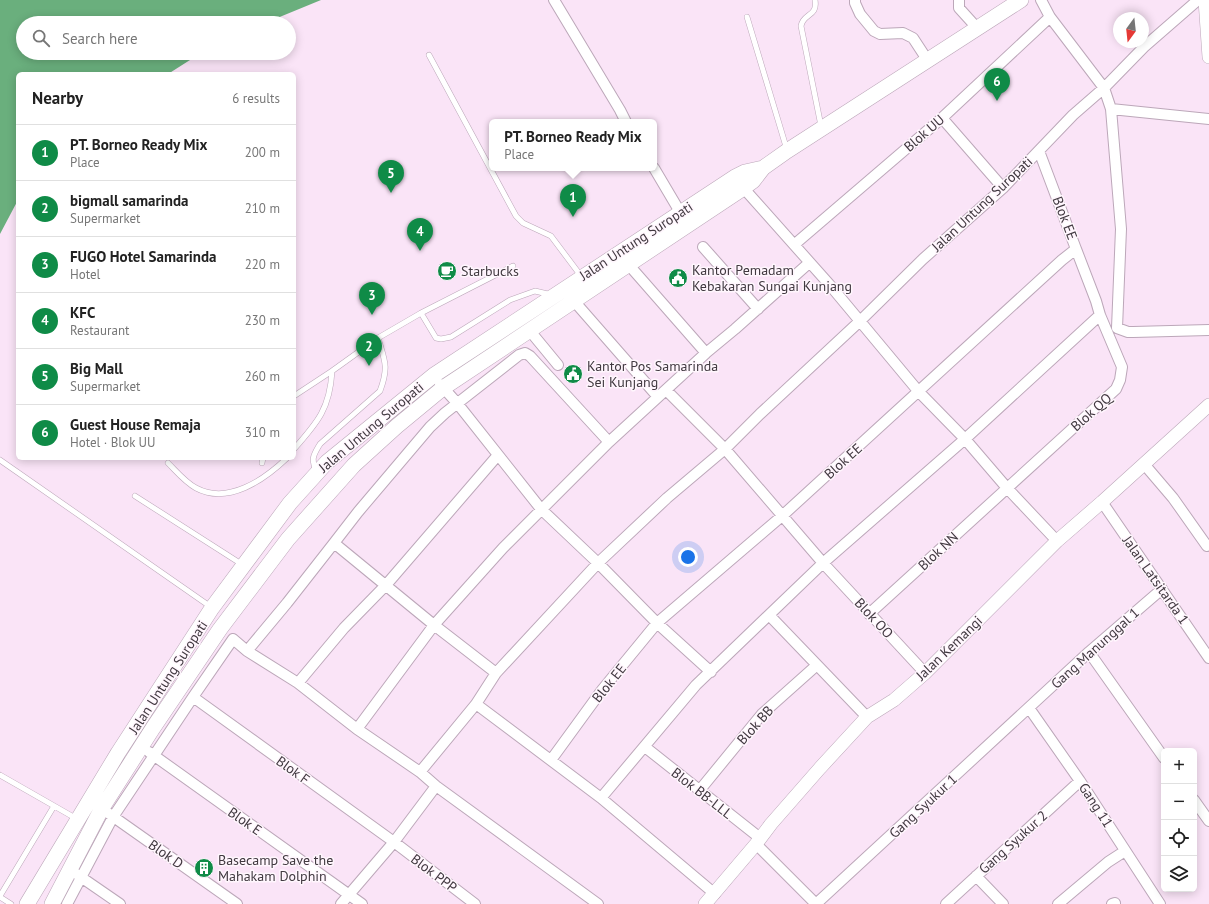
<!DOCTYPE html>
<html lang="en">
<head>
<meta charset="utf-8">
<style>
  :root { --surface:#fff; --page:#f2f2f2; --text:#222; --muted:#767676; --line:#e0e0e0; --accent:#0f8b47 }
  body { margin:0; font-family:"PT Sans",sans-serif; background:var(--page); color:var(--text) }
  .controls { position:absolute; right:12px; bottom:12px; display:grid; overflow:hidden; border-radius:6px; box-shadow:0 2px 10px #0003 }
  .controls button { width:36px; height:36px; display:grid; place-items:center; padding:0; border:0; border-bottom:1px solid var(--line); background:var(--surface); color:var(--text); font:20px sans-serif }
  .compass { position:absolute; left:1113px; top:12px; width:36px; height:36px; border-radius:50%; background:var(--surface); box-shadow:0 2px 10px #0003; rotate:195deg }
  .you { position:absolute; left:688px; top:557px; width:14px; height:14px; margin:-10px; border:3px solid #fff; border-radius:50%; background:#1a73e8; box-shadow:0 0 0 6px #1a73e833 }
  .badge { display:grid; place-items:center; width:26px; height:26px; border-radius:50%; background:var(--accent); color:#fff; font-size:13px; font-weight:700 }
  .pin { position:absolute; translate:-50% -33px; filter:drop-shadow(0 1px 2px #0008) }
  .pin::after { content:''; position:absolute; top:21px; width:14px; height:12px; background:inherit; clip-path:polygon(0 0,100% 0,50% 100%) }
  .popup { position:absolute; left:489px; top:119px; width:168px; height:52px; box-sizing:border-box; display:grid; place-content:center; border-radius:6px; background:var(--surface); filter:drop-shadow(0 1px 3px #0005); font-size:13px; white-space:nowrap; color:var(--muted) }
  .popup b { font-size:15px; color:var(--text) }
  .popup::after { content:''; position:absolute; left:50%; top:100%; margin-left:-8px; border:8px solid transparent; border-top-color:var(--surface) }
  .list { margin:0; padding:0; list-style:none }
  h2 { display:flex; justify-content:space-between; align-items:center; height:52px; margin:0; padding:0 16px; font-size:17px }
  h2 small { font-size:13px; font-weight:400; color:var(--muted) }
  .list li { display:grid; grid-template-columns:26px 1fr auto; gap:12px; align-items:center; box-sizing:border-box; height:56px; padding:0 16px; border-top:1px solid var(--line) }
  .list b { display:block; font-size:15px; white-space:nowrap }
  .list p { margin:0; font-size:13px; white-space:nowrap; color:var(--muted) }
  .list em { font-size:13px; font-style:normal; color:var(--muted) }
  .icon { flex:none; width:22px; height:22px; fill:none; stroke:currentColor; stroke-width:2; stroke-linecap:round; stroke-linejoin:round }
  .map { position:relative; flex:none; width:1209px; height:904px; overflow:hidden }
  .search { position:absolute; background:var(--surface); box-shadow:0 2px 10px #0003; left:16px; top:16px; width:280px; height:44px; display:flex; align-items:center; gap:10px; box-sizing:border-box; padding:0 14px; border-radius:22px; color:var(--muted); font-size:15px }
  .panel { position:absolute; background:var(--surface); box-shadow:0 2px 10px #0003; left:16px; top:72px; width:280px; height:388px; border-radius:6px }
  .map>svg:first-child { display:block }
</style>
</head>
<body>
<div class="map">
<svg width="1209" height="904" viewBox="0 0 1209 904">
  <rect width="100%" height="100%" fill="#fae4f7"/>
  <!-- water -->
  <path fill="#6aaf7d" d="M0,0H321L265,23H23V53H201L168,74H18V200L0,234Z"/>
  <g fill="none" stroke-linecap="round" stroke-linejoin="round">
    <defs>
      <path id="service" d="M815,0C818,17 803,13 801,26L821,126
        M747,17L787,150
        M429,55L516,216L523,223L551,236L581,276
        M421,313L513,266
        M294,396L332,371
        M294,449C318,422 330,408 332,371L378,338
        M0,460L211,607
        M168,463C177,472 185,482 196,488C228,505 264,480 287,458
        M262,463L263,458
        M316,471C311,458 313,456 320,444L380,391C389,367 385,361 378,338L421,313L436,338L441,339L451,337L510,300L535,291L552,295
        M135,496L243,565
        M0,775L77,819
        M0,896L54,806
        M0,897L11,904"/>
      <path id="minor" d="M554,0L620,110L626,122
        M855,0V3L860,14L874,31L880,34L903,33L913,38L928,61
        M959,0V8L978,29
        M1041,0L1050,17L1104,88L1111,109L1121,229L1117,328L1128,332H1133L1209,330
        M1111,109L1209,119
        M942,118L1003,188
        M654,168L680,212
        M739,183L829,284L919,392L965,439L1007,488L1057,541
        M795,244L942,118L1050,17
        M703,247L758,309
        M628,264L706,353
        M574,301L658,397
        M530,331L558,365
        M440,384L457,403L541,509L598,563L657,623L711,672
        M666,390L725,449L823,563L925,673
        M1144,464L1173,498L1207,546
        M1102,502L1209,658
        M869,614L1116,389L1120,380L1122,367L1100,315
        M769,615L867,717
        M247,651L287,603L334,543
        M1089,652L1164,758
        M496,673L434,625L334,543L358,512L430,427L445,413L519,355L525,353L530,356L609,442
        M298,683L344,628L386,585L498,455
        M193,697L394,842L475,904
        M476,704L601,798L715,894
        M1029,708L1080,781L1160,904
        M357,729L434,625L503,548L609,442L706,353L735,329L809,263
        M645,747L760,838
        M149,752L362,904
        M551,760L602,690L657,623L782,516L1062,260L1076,249L1039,151
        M420,772L476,704L496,673L598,563L667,498L725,449L760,414L860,321L923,259L1003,188L1073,115L1104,88L1144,47L1198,0
        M699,791L762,714L817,665
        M601,798L696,685L823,563L965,439L1100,315L1096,301L1076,249
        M1194,800L1209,821
        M108,813L237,904
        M756,844L816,904
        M75,873L120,904
        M976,876L1003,904
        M67,904L113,817L193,697L233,639L247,651L298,683L357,729L420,772L436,786L598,904
        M341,904L394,842L436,786
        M816,904L1089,652L1162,589
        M946,904L1080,781
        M1058,904L1108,862L1125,851
        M1112,904L1115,903V904"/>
      <path id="tertiary" d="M1205,0L1209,57
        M705,904L756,844L771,824L820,768L867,717L894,700L925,673L1057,541L1102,502L1209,405"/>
      <path id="secondary" d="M27,904L118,753L212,608L290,503L327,462L434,375L735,177L745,172L763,168
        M52,904L102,808L153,728L220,629L288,539L354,465L397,426L443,388L742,189L753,181L763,168L787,151L1021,0"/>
    </defs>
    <!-- service casing -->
    <use href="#service" stroke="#bca7b9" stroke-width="6"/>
    <!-- minor casing -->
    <use href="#minor" stroke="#bca7b9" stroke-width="12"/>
    <!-- tertiary casing -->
    <use href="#tertiary" stroke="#bca7b9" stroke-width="14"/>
    <!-- secondary casing -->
    <use href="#secondary" stroke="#bca7b9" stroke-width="16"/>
    <!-- service -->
    <use href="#service" stroke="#fff" stroke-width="5"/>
    <!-- minor -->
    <use href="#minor" stroke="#fff" stroke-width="10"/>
    <!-- tertiary -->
    <use href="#tertiary" stroke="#fff" stroke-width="13"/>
    <!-- secondary -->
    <use href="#secondary" stroke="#fff" stroke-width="15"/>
  </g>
  <!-- icons -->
  <defs>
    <symbol id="cafe-disc" viewBox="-11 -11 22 22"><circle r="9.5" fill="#0f8b47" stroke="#fff6fd"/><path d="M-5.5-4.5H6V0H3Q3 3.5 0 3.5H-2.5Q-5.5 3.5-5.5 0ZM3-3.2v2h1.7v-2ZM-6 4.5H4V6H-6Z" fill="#fff"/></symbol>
    <symbol id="civic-disc" viewBox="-11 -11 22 22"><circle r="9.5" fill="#0f8b47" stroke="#fff6fd"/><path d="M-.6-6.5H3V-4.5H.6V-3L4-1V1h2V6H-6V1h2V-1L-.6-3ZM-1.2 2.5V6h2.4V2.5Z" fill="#fff"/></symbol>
    <symbol id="building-disc" viewBox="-11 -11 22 22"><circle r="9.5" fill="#0f8b47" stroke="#fff6fd"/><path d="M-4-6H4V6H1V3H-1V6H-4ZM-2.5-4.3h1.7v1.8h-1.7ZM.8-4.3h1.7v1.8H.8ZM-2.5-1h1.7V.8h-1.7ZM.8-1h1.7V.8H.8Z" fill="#fff"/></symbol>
  </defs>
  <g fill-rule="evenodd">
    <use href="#cafe-disc" x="436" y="260" width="22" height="22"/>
    <use href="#civic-disc" x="667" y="267" width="22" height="22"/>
    <use href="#civic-disc" x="562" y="363" width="22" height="22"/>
    <use href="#building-disc" x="193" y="857" width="22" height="22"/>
  </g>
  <g text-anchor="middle" stroke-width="3" stroke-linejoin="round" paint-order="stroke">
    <!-- street labels -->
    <g font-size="14" fill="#413940" stroke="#fff6fd">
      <text transform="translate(924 133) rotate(-41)" y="5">Blok UU</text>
      <text transform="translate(982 204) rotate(-43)" y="5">Jalan Untung Suropati</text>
      <text transform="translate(1065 218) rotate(69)" y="5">Blok EE</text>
      <text transform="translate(636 241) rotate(-33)" y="5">Jalan Untung Suropati</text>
      <text transform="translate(1091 412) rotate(-42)" y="5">Blok QQ</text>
      <text transform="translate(371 427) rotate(-40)" y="5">Jalan Untung Suropati</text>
      <text transform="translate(843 461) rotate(-42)" y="5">Blok EE</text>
      <text transform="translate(938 551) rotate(-43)" y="5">Blok NN</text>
      <text transform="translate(1156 580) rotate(55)" y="5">Jalan Latsitarda 1</text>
      <text transform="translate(874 618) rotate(47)" y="5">Blok OO</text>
      <text transform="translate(949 648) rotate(-44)" y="5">Jalan Kemangi</text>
      <text transform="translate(1095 648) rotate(-42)" y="5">Gang Manunggal 1</text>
      <text transform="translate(168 677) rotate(-57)" y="5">Jalan Untung Suropati</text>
      <text transform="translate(609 683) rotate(-51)" y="5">Blok EE</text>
      <text transform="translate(755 725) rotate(-48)" y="5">Blok BB</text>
      <text transform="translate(293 770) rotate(36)" y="5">Blok F</text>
      <text transform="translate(702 793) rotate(38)" y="5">Blok BB-LLL</text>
      <text transform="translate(1096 805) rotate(57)" y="5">Gang 11</text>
      <text transform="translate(923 806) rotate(-43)" y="5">Gang Syukur 1</text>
      <text transform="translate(245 821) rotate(35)" y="5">Blok E</text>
      <text transform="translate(1013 842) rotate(-42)" y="5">Gang Syukur 2</text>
      <text transform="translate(166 854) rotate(35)" y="5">Blok D</text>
      <text transform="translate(434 873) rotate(37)" y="5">Blok PPP</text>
    </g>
    <!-- poi labels -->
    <g font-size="14" fill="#413940" stroke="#fff6fd" text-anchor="start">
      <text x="692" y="275">Kantor Pemadam<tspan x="692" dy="16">Kebakaran Sungai Kunjang</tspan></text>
      <text x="461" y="276">Starbucks</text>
      <text x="587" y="371">Kantor Pos Samarinda<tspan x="587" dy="16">Sei Kunjang</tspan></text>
      <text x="218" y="865">Basecamp Save the<tspan x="218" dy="16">Mahakam Dolphin</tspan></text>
    </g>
  </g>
</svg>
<div class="controls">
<button>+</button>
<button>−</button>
<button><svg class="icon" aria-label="locate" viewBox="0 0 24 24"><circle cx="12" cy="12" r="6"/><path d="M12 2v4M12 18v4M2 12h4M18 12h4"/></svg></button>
<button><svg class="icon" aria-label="layers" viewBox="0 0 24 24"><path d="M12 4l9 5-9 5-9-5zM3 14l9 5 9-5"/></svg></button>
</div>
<svg class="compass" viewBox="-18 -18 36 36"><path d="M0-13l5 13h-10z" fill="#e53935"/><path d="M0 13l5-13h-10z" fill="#767676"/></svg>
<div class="you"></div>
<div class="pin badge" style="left:573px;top:217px">1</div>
<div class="popup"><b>PT. Borneo Ready Mix</b>Place</div>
<div class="pin badge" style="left:369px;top:366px">2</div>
<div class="pin badge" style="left:372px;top:315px">3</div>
<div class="pin badge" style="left:420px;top:251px">4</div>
<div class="pin badge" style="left:391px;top:193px">5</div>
<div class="pin badge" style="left:997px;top:101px">6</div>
<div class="search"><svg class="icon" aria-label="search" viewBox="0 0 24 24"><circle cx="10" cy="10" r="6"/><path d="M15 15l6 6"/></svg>Search here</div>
<section class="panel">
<h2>Nearby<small>6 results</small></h2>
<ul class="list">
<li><span class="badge">1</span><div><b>PT. Borneo Ready Mix</b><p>Place</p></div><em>200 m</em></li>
<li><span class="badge">2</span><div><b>bigmall samarinda</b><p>Supermarket</p></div><em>210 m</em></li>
<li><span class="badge">3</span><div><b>FUGO Hotel Samarinda</b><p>Hotel</p></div><em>220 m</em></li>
<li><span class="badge">4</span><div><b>KFC</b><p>Restaurant</p></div><em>230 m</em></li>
<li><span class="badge">5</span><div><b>Big Mall</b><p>Supermarket</p></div><em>260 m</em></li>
<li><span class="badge">6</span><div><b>Guest House Remaja</b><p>Hotel · Blok UU</p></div><em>310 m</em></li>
</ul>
</section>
</div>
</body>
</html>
